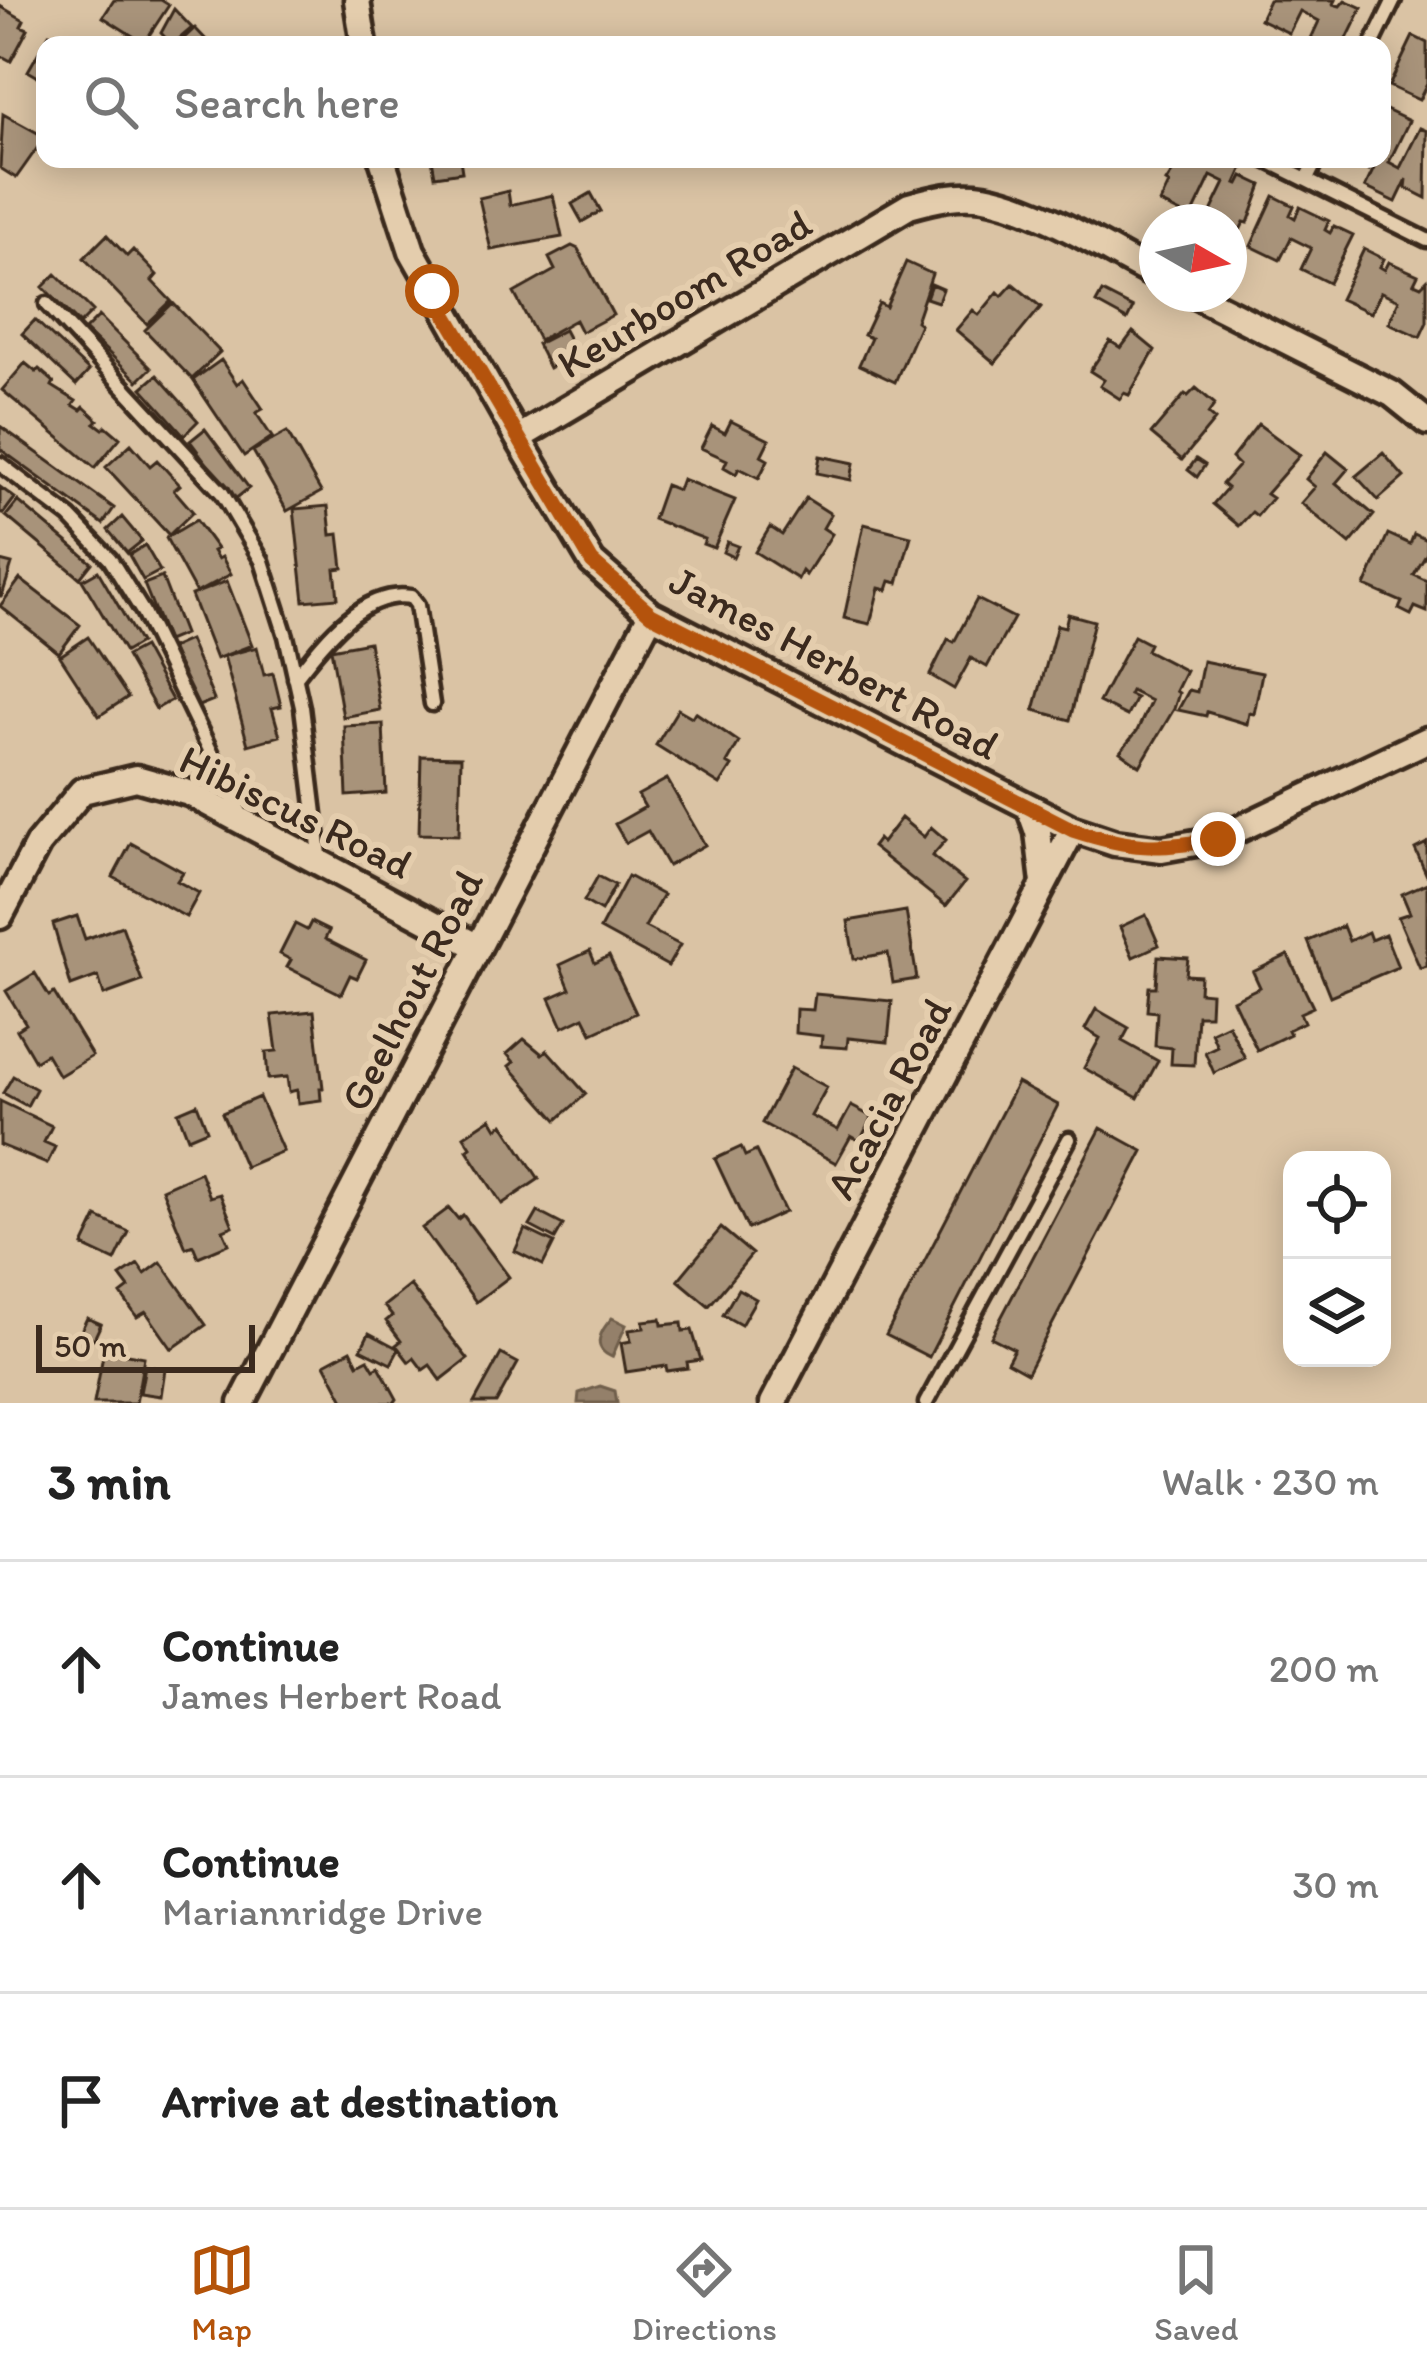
<!DOCTYPE html>
<html lang="en">
<head>
<meta charset="utf-8">
<style>
  :root { --surface:#fff; --page:#f6f6f6; --text:#222; --muted:#767676; --line:#e0e0e0; --accent:#b45309 }
  body { margin:0; font-family:Itim,sans-serif; background:var(--page); color:var(--text) }
  .controls { position:absolute; right:36px; bottom:36px; display:grid; overflow:hidden; border-radius:24px; box-shadow:0 6px 30px #0003 }
  .controls button { width:108px; height:108px; display:grid; place-items:center; padding:0; border:0; border-bottom:3px solid var(--line); background:var(--surface); color:var(--text); font:60px sans-serif }
  .compass { position:absolute; left:1139px; top:204px; width:108px; height:108px; border-radius:50%; background:var(--surface); box-shadow:0 6px 30px #0003; rotate:99deg }
  .scale { position:absolute; left:36px; bottom:30px; width:219px; box-sizing:border-box; padding-left:12px; border:6px solid #3b2a1e; border-top:0; font-size:33px; line-height:42px; white-space:nowrap; color:#3b2a1e; -webkit-text-stroke:9px #e4cdad; paint-order:stroke }
  .stop { position:absolute; width:36px; height:36px; margin:-27px; border:9px solid #b45309; border-radius:50%; background:#fff }
  .stop.end { background:#b45309; border-color:#fff; box-shadow:0 3px 12px #0008 }
  .list { margin:0; padding:0; list-style:none }
  h2 { display:flex; justify-content:space-between; align-items:center; height:156px; margin:0; padding:0 48px; font-size:51px }
  h2 small { font-size:39px; font-weight:400; color:var(--muted) }
  .list li { display:grid; grid-template-columns:78px 1fr auto; gap:36px; align-items:center; box-sizing:border-box; height:216px; padding:0 48px; border-top:3px solid var(--line) }
  .list b { display:block; font-size:45px; white-space:nowrap }
  .list p { margin:0; font-size:39px; white-space:nowrap; color:var(--muted) }
  .list em { font-size:39px; font-style:normal; color:var(--muted) }
  .icon { flex:none; width:66px; height:66px; fill:none; stroke:currentColor; stroke-width:2; stroke-linecap:round; stroke-linejoin:round }
  .map { position:relative; flex:none; width:1427px; height:1403px; overflow:hidden }
  .search { position:absolute; background:var(--surface); box-shadow:0 6px 30px #0003; left:36px; right:36px; top:36px; height:132px; display:flex; align-items:center; gap:30px; box-sizing:border-box; padding:0 42px; border-radius:24px; color:var(--muted); font-size:45px }
  .sheet { height:804px; background:var(--surface) }
  nav { display:flex; justify-content:space-around; align-items:center; box-sizing:border-box; height:168px; border-top:3px solid var(--line); background:var(--surface); font-size:33px; color:var(--muted) }
  nav a { display:grid; justify-items:center; gap:6px }
  nav .on { color:var(--accent) }
  .map>svg:first-child { display:block }
</style>
</head>
<body>
<div class="map">
<svg width="1427" height="1403" viewBox="0 0 1427 1403">
  <rect width="100%" height="100%" fill="#dac3a4"/>
  <filter id="ink" filterUnits="userSpaceOnUse"><feTurbulence type="fractalNoise" baseFrequency=".00833" numOctaves="2"/><feDisplacementMap in="SourceGraphic" scale="24" xChannelSelector="R" yChannelSelector="G"/><feConvolveMatrix kernelMatrix="1 2 1 2 8 2 1 2 1" color-interpolation-filters="sRGB"/></filter>
  <g filter="url(#ink)">
    <!-- water -->
    <path fill="#94806a" stroke="#705e4c" stroke-width="3" d="M612,1318L626,1325L612,1357C590,1348 601,1330 612,1318Z
      M600,1386L615,1391L617,1403H578L579,1393Z"/>
    <!-- building -->
    <path fill="#a8937a" stroke="#3b2a1e" stroke-width="3" d="M114,0H161L169,5L144,43L103,17Z
      M1269,0H1335L1333,4L1340,6L1345,0L1362,8L1344,45H1314L1309,43L1319,21L1300,11L1289,33L1260,19Z
      M0,6L24,20L21,26L28,29L11,61L0,55Z
      M174,9L192,28L172,45L161,33Z
      M195,28L211,45H177Z
      M49,34L78,45H45V81L28,71Z
      M1413,36L1427,43V84L1419,100L1389,86Z
      M1382,108L1409,121L1389,162L1400,168L1420,128L1427,131L1426,198L1406,188L1407,179L1396,202L1365,187L1376,164L1373,162L1369,170L1349,160L1382,159Z
      M3,114L45,137L16,178L0,168Z
      M432,159H460L462,172L435,176Z
      M1181,159H1206L1205,167L1208,159H1247L1236,183L1239,184L1243,176L1262,185L1248,223L1244,222L1236,239L1229,236V222H1206L1225,183L1211,176L1191,218L1160,203L1169,184L1166,182Z
      M508,191L510,205L553,195L562,237L491,250L479,198Z
      M591,193L601,211L582,222L572,204Z
      M1274,196L1294,206L1290,215L1295,218L1300,207L1329,221L1325,230L1330,233L1334,226L1353,235L1329,283L1301,269L1311,248L1291,238L1280,260L1251,246Z
      M107,235L127,256L133,250L157,275L152,281L171,301L147,324L84,258Z
      M572,246L578,249L613,315L581,332L575,320L539,340L514,293L555,270L549,258Z
      M1364,249L1384,259L1380,267L1385,270L1389,262L1418,275L1414,283L1421,286L1427,280V322L1420,337L1389,323L1399,300L1381,292L1371,313L1340,299Z
      M906,262L932,274L916,321L920,324L895,382L859,365L871,338L864,335L879,303L886,307Z
      M56,274L93,311L80,324L43,287Z
      M931,284L943,289L938,302L926,298Z
      M1013,284L1041,307L995,363L956,330L973,310L979,315L998,292L1002,296Z
      M1102,292L1133,308L1127,320L1096,303Z
      M173,303L220,352L192,379L145,330Z
      M99,316L151,368L138,381L85,330Z
      M35,320L89,371L76,385L22,334Z
      M564,330L576,353L549,368L537,344Z
      M1133,332L1155,350L1129,395L1124,393L1120,399L1100,386L1104,380L1090,371L1110,341L1121,348Z
      M221,360L237,384L243,379L263,409L256,413L272,437L244,456L193,380Z
      M25,363L36,372L39,369L54,382L52,386L76,401L73,405L81,410L84,407L98,420L95,423L103,429L106,426L120,438L95,468L2,390Z
      M157,375L198,421L184,435L142,388Z
      M1196,388L1215,404L1208,414L1215,420L1182,460L1151,434L1185,394L1188,396Z
      M731,421L769,440L761,456L768,460L759,478L739,468L736,474L724,467L727,460L701,448L712,426L725,433Z
      M1258,424L1300,455L1266,494L1272,498L1257,516L1252,512L1239,526L1213,504L1227,488L1222,484L1239,465L1232,458Z
      M0,426L114,508L103,524L0,449Z
      M205,429L249,488L234,500L190,441Z
      M287,432L321,492L287,511L253,451Z
      M131,444L150,466L157,460L180,485L174,490L193,512L169,535L106,467Z
      M1327,452L1348,469L1336,483L1374,515L1350,544L1301,503L1315,487L1306,479Z
      M1383,453L1404,477L1378,500L1356,476Z
      M820,456L854,463L851,480L817,473Z
      M1196,459L1205,465L1197,477L1188,470Z
      M682,479L735,500L714,548L703,544L705,539L653,519L665,485L678,490Z
      M0,487L15,498L3,514L0,512Z
      M806,498L831,514L823,528L832,534L806,575L802,571L798,579L755,552L770,527L782,535Z
      M18,501L92,563L80,578L6,516Z
      M328,506L331,535L339,534L343,568L335,569L338,598L304,601L294,509Z
      M122,517L142,541L127,553L108,530Z
      M196,520L217,549L213,551L218,559L222,557L231,574L196,593L166,538Z
      M864,524L911,536L898,583L890,581L887,590L879,588L870,624L844,618Z
      M1388,534L1410,544L1414,534L1427,540V553L1414,575L1427,581V612L1415,607L1411,615L1399,609L1402,602L1365,586Z
      M727,542L738,546L733,557L723,552Z
      M145,545L160,571L143,580L129,555Z
      M0,561L12,564L2,596H0Z
      M98,571L140,643L125,652L82,580Z
      M162,577L184,634L167,641L144,584Z
      M20,579L80,625L59,653L0,606Z
      M227,581L252,645L216,659L191,595Z
      M977,599L1014,618L987,667L971,658L954,689L930,675L948,639L954,642Z
      M1068,614L1094,621L1070,720L1034,710L1057,625L1065,627Z
      M1134,636L1149,644L1146,650L1186,671L1176,691L1179,693L1174,709L1140,766L1120,752L1137,731L1151,701L1131,691L1129,695L1136,698L1127,716L1099,702Z
      M88,637L128,697L99,716L60,656Z
      M189,640L214,700L196,707L171,648Z
      M369,642L380,710L343,717L331,649Z
      M143,647L172,700L156,709L126,656Z
      M257,647L264,675L273,673L281,706L272,708L280,736L248,745L224,656Z
      M1203,661L1262,673L1254,714L1249,713L1247,724L1207,712L1206,716L1178,710L1189,690L1197,692Z
      M678,709L692,717L695,712L739,742L727,763L732,766L720,785L656,745Z
      M383,724L386,793L347,796L344,726Z
      M421,756L461,757L459,835L419,834Z
      M667,779L705,845L668,866L648,831L626,843L615,824L645,807L638,795Z
      M901,818L924,837L931,827L946,840L932,856L965,882L946,906L872,847L878,839L882,843Z
      M131,843L183,872L177,881L199,893L186,917L113,877Z
      M1427,843V876L1415,849Z
      M598,876L615,885L601,911L584,901Z
      M628,876L663,895L645,927L680,945L668,966L600,929Z
      M1427,883V966L1420,968L1398,917L1410,913L1402,894Z
      M906,911L917,979L893,983L888,953L854,959L848,921Z
      M1146,915L1159,945L1133,957L1120,927Z
      M77,916L85,939L122,926L142,981L104,995L98,976L71,986L53,924Z
      M311,922L329,931L325,939L366,960L357,978L350,975L341,994L287,967L291,960L280,954L295,924L307,930Z
      M1343,926L1349,941L1368,932L1371,940L1385,934L1398,967L1330,996L1308,941Z
      M590,951L595,963L609,956L636,1013L592,1033L584,1017L563,1027L550,998L570,989L560,965Z
      M1288,955L1313,1007L1300,1013L1304,1022L1288,1030L1290,1034L1257,1050L1233,1000L1260,987L1253,972Z
      M1158,956L1188,958L1186,975L1200,976L1199,992L1211,993L1210,1015H1197L1194,1065L1171,1064L1172,1048L1155,1046L1157,1012L1147,1011L1149,987H1156Z
      M35,973L49,996L54,993L92,1056L59,1076L46,1054L35,1061L17,1030L26,1024L6,991Z
      M815,994L892,1001L888,1042L848,1038L847,1048L821,1046L822,1036L795,1033L796,1009L813,1010Z
      M1096,1009L1129,1028L1122,1041L1158,1061L1138,1098L1084,1068L1100,1038L1085,1029Z
      M314,1011L323,1088H320L321,1100L298,1103L297,1090L289,1092L287,1077L268,1079L266,1052L277,1051L272,1015Z
      M1228,1024L1245,1058L1214,1073L1205,1052L1217,1046L1211,1032Z
      M524,1039L542,1054L547,1050L586,1094L557,1120L509,1066L514,1062L507,1054Z
      M791,1068L827,1087L811,1116L838,1130L851,1106L872,1117L860,1141L851,1136L836,1163L762,1123Z
      M13,1076L36,1089L27,1106L3,1093Z
      M1017,1083L1058,1105L929,1357L886,1335Z
      M259,1097L283,1151L245,1167L222,1113Z
      M0,1101L52,1126L44,1142L55,1147L47,1164L0,1145Z
      M197,1104L207,1130L188,1138L178,1112Z
      M491,1118L497,1128L503,1124L539,1179L502,1204L467,1150L471,1147L464,1136Z
      M1101,1128L1143,1151L1027,1373L1007,1362L1014,1349L991,1337Z
      M741,1147L745,1156L756,1151L785,1212L748,1229L715,1159Z
      M200,1172L210,1197L220,1194L233,1226L223,1230L229,1244L198,1257L193,1245L186,1248L162,1189Z
      M449,1208L458,1219L463,1215L509,1277L476,1302L422,1228Z
      M538,1212L563,1225L555,1239L530,1226Z
      M97,1217L129,1232L115,1261L83,1246Z
      M721,1228L752,1254L709,1306L678,1280Z
      M525,1229L554,1243L543,1265L515,1251Z
      M161,1262L206,1325L172,1349L146,1312L137,1317L121,1294L129,1288L120,1276L138,1264L145,1274Z
      M410,1285L468,1359L441,1380L430,1365L423,1370L414,1358L409,1362L396,1345L401,1341L386,1321L392,1316L384,1306Z
      M738,1289L756,1299L741,1325L723,1315Z
      M87,1318L101,1324L94,1339L80,1333Z
      M661,1319L662,1325L682,1323L683,1331L692,1330L701,1360L687,1362L688,1368L667,1371L666,1366L626,1372L621,1343L631,1341L629,1330L644,1328L643,1321Z
      M369,1333L399,1349L391,1364L361,1349Z
      M104,1350L144,1357L136,1403H94Z
      M351,1350L358,1364L368,1359L374,1369L379,1366L397,1399L394,1403H338L344,1400L325,1364Z
      M501,1354L518,1363L496,1403H474Z
      M145,1366L165,1369L161,1396L140,1393Z"/>
    <g fill="none" stroke-linecap="round" stroke-linejoin="round">
      <defs>
        <path id="lane" d="M1372,45L1394,0
          M1264,159L1427,240
          M1307,179L1317,159
          M47,304L222,493L262,561L286,636L302,707L321,863
          M0,464L70,517L110,559L143,612L243,818
          M295,678C322,644 362,589 411,597L417,605L432,704
          M926,1403L1069,1139"/>
        <path id="street" d="M357,0L364,45
          M382,159L412,251L518,438L592,562L651,614L1073,829L1115,843L1162,849L1218,839L1427,740
          M1193,294L1392,394L1427,422
          M518,438L909,206C934,199 958,193 984,197C1040,207 1106,250 1157,276
          M1029,807L1038,832L1044,883
          M0,916L38,844L82,791L136,778L189,793L476,946
          M242,1403L651,614
          M773,1403L1073,829"/>
      </defs>
      <!-- lane casing -->
      <use href="#lane" stroke="#3b2a1e" stroke-width="21"/>
      <!-- street casing -->
      <use href="#street" stroke="#3b2a1e" stroke-width="33"/>
      <!-- lane -->
      <use href="#lane" stroke="#e4cdad" stroke-width="12"/>
      <!-- street -->
      <use href="#street" stroke="#e4cdad" stroke-width="24"/>
    </g>
  </g>
  <g fill="none" stroke-linecap="round" stroke-linejoin="round" filter="url(#ink)">
    <!-- route -->
    <path stroke="#b45309" stroke-width="15" d="M432,291L592,562L651,614L1073,830C1131,849 1157,850 1218,839"/>
  </g>
  <g text-anchor="middle" stroke-width="12" stroke-linejoin="round" paint-order="stroke">
    <!-- street labels -->
    <g font-size="42" fill="#3b2a1e" stroke="#e4cdad">
      <text transform="translate(684 293) rotate(-31)" y="15">Keurboom Road</text>
      <text transform="translate(835 662) rotate(28)" y="15">James Herbert Road</text>
      <text transform="translate(296 811) rotate(26)" y="15">Hibiscus Road</text>
      <text transform="translate(411 990) rotate(-63)" y="15">Geelhout Road</text>
      <text transform="translate(888 1098) rotate(-62)" y="15">Acacia Road</text>
    </g>
  </g>
</svg>
<div class="controls">
<button><svg class="icon" aria-label="locate" viewBox="0 0 24 24"><circle cx="12" cy="12" r="6"/><path d="M12 2v4M12 18v4M2 12h4M18 12h4"/></svg></button>
<button><svg class="icon" aria-label="layers" viewBox="0 0 24 24"><path d="M12 4l9 5-9 5-9-5zM3 14l9 5 9-5"/></svg></button>
</div>
<svg class="compass" viewBox="-18 -18 36 36"><path d="M0-13l5 13h-10z" fill="#e53935"/><path d="M0 13l5-13h-10z" fill="#767676"/></svg>
<div class="scale">50 m</div>
<div class="stop" style="left:432px;top:291px"></div>
<div class="stop end" style="left:1218px;top:839px"></div>
<div class="search"><svg class="icon" aria-label="search" viewBox="0 0 24 24"><circle cx="10" cy="10" r="6"/><path d="M15 15l6 6"/></svg>Search here</div>
</div>
<section class="sheet">
<h2>3 min<small>Walk · 230 m</small></h2>
<ul class="list">
<li><svg class="icon" aria-label="ahead" viewBox="0 0 24 24"><path d="M12 20V5M6 11l6-6 6 6"/></svg><div><b>Continue</b><p>James Herbert Road</p></div><em>200 m</em></li>
<li><svg class="icon" aria-label="ahead" viewBox="0 0 24 24"><path d="M12 20V5M6 11l6-6 6 6"/></svg><div><b>Continue</b><p>Mariannridge Drive</p></div><em>30 m</em></li>
<li><svg class="icon" aria-label="arrive" viewBox="0 0 24 24"><path d="M6 21V4h12l-3 4 3 4H6"/></svg><div><b>Arrive at destination</b></div></li>
</ul>
</section>
<nav>
<a class="on"><svg class="icon" aria-label="map" viewBox="0 0 24 24"><path d="M3 6l6-2 6 2 6-2v14l-6 2-6-2-6 2zM9 4v14M15 6v14"/></svg>Map</a>
<a><svg class="icon" aria-label="directions" viewBox="0 0 24 24"><path d="M12 3l9 9-9 9-9-9zM9 14v-3h6M13 9l2 2-2 2"/></svg>Directions</a>
<a><svg class="icon" aria-label="saved" viewBox="0 0 24 24"><path d="M7 4h10v16l-5-4-5 4z"/></svg>Saved</a>
</nav>
</body>
</html>
